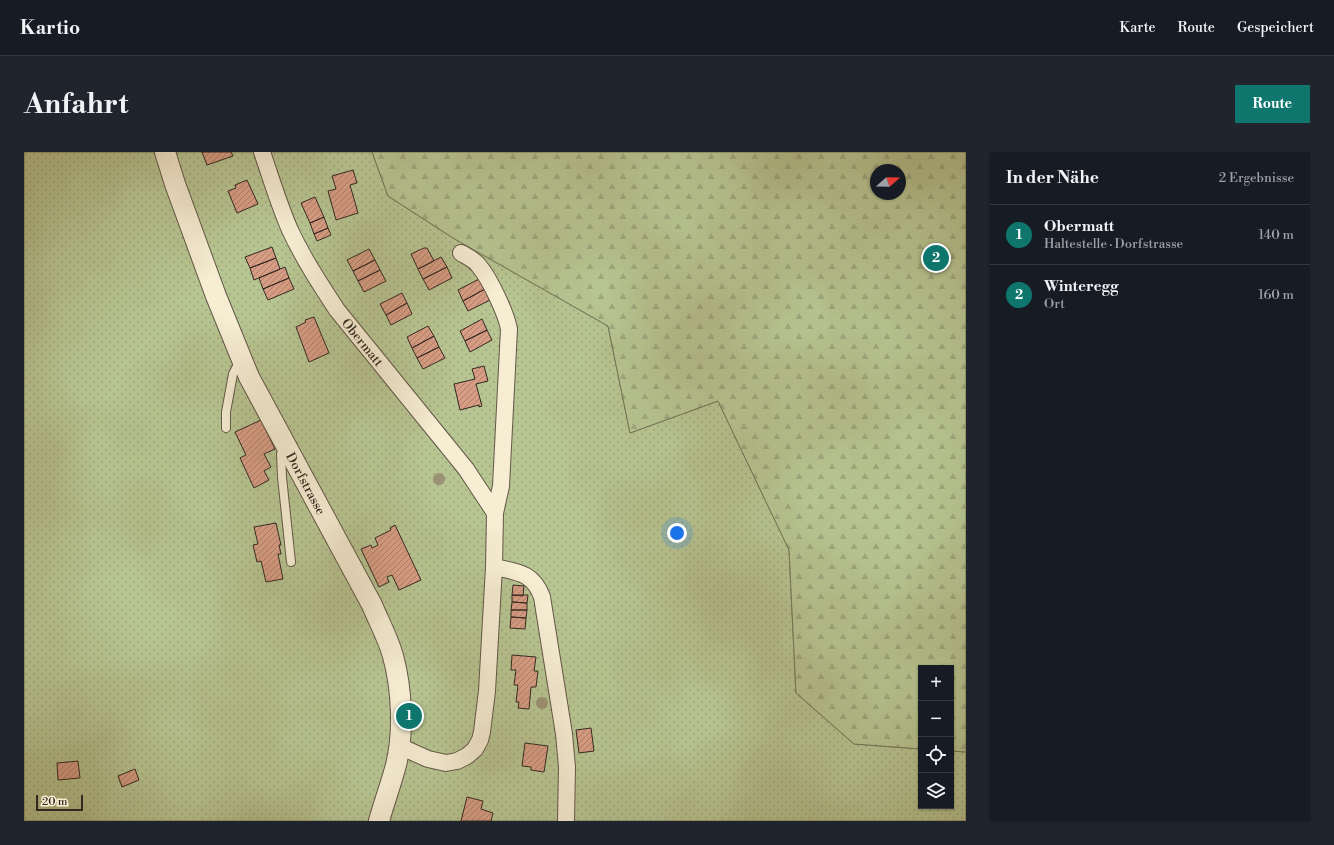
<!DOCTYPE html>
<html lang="de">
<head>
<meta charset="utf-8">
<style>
  :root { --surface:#171b24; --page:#20242c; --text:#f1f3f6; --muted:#9ea1a6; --line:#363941; --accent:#0f766e }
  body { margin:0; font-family:"Libre Bodoni",serif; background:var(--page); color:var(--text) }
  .controls { position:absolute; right:12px; bottom:12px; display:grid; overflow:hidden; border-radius:0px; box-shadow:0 1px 3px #0004 }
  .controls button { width:36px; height:36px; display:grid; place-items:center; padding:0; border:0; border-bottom:1px solid var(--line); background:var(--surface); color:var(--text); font:20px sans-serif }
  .compass { position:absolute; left:846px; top:12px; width:36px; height:36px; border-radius:50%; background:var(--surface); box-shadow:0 1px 3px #0004; rotate:70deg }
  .scale { position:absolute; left:12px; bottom:10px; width:47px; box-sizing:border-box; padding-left:4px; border:2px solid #332820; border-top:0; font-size:11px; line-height:14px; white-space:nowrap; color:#332820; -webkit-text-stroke:3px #f6edd3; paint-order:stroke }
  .you { position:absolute; left:653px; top:381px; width:14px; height:14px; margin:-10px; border:3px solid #fff; border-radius:50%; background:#1a73e8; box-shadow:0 0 0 6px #1a73e833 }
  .badge { display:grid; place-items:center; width:26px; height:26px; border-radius:50%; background:var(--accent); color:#fff; font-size:13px; font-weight:700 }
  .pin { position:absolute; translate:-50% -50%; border:2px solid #fff; box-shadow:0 1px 4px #0006 }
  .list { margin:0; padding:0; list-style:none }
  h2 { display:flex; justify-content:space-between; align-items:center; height:52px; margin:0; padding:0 16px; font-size:17px }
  h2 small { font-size:13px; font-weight:400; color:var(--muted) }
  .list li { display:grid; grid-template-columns:26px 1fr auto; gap:12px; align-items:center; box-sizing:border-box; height:60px; padding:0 16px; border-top:1px solid var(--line) }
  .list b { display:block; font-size:15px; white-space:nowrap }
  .list p { margin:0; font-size:13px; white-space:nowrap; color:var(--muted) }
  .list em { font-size:13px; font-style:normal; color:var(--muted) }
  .icon { flex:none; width:22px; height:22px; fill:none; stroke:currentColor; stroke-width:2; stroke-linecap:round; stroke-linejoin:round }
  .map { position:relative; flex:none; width:942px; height:669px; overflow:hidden; border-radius:0px }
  header { display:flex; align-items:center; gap:24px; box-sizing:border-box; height:56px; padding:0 20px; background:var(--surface); border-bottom:1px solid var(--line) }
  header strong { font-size:19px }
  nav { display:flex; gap:22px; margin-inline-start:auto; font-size:14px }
  .intro { display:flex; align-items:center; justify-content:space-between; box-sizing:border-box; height:96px; padding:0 24px }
  h1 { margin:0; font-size:28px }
  .button { padding:10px 18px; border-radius:0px; background:var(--accent); color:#fff; font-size:14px; font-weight:700 }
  main { display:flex; gap:24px; padding:0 24px }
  aside { flex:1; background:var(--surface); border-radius:0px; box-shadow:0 1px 3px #0004 }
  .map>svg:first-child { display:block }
</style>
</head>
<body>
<header>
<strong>Kartio</strong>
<nav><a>Karte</a><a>Route</a><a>Gespeichert</a></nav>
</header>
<div class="intro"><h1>Anfahrt</h1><a class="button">Route</a></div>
<main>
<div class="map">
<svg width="942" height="669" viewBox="0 0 942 669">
  <defs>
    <pattern id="grass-dots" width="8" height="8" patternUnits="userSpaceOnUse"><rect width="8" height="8" fill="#b7c592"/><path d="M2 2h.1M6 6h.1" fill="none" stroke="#9ea97e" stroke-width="1.8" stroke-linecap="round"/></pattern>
    <pattern id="forest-firs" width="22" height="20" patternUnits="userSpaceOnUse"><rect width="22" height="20" fill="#b7c592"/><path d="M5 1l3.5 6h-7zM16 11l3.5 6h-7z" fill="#9ea97e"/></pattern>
    <pattern id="building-hatch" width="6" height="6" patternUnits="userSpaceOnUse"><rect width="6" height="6" fill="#d79d84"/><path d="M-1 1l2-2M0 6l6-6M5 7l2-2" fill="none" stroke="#af806c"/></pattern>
  </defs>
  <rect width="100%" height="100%" fill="#f1e4bb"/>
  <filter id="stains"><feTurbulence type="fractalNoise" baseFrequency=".005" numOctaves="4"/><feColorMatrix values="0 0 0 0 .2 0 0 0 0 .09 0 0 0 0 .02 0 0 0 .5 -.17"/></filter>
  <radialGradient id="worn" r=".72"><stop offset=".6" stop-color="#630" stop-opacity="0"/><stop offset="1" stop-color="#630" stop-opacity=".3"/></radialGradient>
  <!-- grass -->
  <path fill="url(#grass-dots)" stroke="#757659" d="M0,0H348L364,44L429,86L584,174L606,281L694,249L765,398L772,541L830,592L897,597V654H927V599L942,600V669H0Z"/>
  <!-- forest -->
  <path fill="url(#forest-firs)" stroke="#757659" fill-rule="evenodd" d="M348,0H942V600L927,599V516H897V597L830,592L772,541L765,398L694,249L606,281L584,174L429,86L364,44ZM852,18H876V42H852Z"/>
  <!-- building -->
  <path fill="url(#building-hatch)" stroke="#332820" d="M178,0H207L209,4L183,13Z
    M329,18L333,31L326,33L334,61L312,68L304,39L312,37L308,24Z
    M223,28L234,52L213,61L204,39L212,36L211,33Z
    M291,45L300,65L286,71L277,51Z
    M300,65L304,76L290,82L286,71Z
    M304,76L307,83L293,89L290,82Z
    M248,95L252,106L226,116L221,105Z
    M400,96H403L410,109L394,117L387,102Z
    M345,97L351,108L329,119L323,108Z
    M417,105L423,115L399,127L394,117Z
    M252,106L256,117L230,128L226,116Z
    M351,108L356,118L334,129L329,119Z
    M261,115L265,126L239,137L235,126Z
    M423,115L428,126L405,138L399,127Z
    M356,118L362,129L340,140L334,129Z
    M265,126L270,137L244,148L239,137Z
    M455,127L461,137L439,149L434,138Z
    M461,137L466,148L444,159L439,149Z
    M378,141L383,151L362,163L356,152Z
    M383,151L388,162L367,173L362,163Z
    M290,165L305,201L285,210L272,175L282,170L281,168Z
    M458,167L463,178L441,189L436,179Z
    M404,174L410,184L388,196L383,185Z
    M463,178L468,188L446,200L441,189Z
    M410,184L415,195L393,206L388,196Z
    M415,195L421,206L399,217L393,206Z
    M460,214L464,229L452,232L458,254L455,255V253L436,258L430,232L451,227L448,217Z
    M237,268L251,297L240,302L247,315L240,319L245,328L230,336L216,306L222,303L211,280Z
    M252,371L257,393H255L257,402H254L259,427L242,430L237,409L233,410L229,393L234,392L230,375Z
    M371,373L397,428L375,438L368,423L363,425L365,430L355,435L337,397L347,393L348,396L354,393L351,386L367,378L366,376Z
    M489,433L500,434L499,444L488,443Z
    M488,443H504L503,451L488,450Z
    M488,450L503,451V458H487Z
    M487,458H503L502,466L487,465Z
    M487,465L502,466L501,477L486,476Z
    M488,503L512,505L510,519H514L512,535H507L505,557L494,556L495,550H492L494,533H490L492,518H487Z
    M567,576L570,599L555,601L552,578Z
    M501,591L524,594L520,620L507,618V615L498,614Z
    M54,609L56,626L34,628L33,611Z
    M111,617L115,628L98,635L94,624Z
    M443,645L459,649L457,657L469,661L467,669H437Z"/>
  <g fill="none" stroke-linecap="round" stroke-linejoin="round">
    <defs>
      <path id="service" d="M202,276V260L209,222L216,208
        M259,296L257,302L258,325L267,410"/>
      <g id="minor">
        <path id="s1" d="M238,0C247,26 255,53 266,78C279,106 296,132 313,158L442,317L471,361L470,415L463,539L458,580L456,588L451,597L443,604L433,609L422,611L404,607L375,594"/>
        <path d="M437,101C444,105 451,108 455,114C466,127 482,161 485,177L477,334L471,361"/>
        <path d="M470,415C493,420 509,420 518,445L540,582L543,615L542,669"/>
      </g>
      <g id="tertiary">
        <path id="s2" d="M141,0L151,32L192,144L225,225L348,453C355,470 364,486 369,504C378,537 380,580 372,613C367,632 360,651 355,669"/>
      </g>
    </defs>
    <!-- service casing -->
    <use href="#service" stroke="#625747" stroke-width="10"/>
    <!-- minor casing -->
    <use href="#minor" stroke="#625747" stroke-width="18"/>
    <!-- tertiary casing -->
    <use href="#tertiary" stroke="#625747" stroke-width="22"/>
    <!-- service -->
    <use href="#service" stroke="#f6edd3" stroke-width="8"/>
    <!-- minor -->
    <use href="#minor" stroke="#f6edd3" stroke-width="16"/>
    <!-- tertiary -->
    <use href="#tertiary" stroke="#f6edd3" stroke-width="20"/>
  </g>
  <!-- trees -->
  <g fill="#9b9275">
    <circle cx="415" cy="327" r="6"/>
    <circle cx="518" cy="551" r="6"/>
  </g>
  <g text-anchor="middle" stroke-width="4" stroke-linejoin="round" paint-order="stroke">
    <!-- street labels -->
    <g font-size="13" fill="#332820" stroke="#f6edd3">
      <text dy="5" stroke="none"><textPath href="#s1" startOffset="217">Obermatt</textPath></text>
      <text dy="5" stroke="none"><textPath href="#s2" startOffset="361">Dorfstrasse</textPath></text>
    </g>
  </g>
  <rect width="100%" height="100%" filter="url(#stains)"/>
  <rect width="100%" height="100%" fill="url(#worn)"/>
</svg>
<div class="controls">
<button>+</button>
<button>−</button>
<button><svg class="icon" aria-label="locate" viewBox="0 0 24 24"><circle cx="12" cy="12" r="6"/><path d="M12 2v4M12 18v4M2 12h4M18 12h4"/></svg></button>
<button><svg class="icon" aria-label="layers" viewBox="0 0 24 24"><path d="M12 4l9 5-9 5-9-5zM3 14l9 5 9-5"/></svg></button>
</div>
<svg class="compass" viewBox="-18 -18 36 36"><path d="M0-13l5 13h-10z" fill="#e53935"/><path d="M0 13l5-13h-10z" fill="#9ea1a6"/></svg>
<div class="scale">20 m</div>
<div class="you"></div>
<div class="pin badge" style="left:385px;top:564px">1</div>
<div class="pin badge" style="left:912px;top:106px">2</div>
</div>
<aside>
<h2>In der Nähe<small>2 Ergebnisse</small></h2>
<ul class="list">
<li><span class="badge">1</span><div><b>Obermatt</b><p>Haltestelle · Dorfstrasse</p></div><em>140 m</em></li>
<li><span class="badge">2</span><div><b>Winteregg</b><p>Ort</p></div><em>160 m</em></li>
</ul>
</aside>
</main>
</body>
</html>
